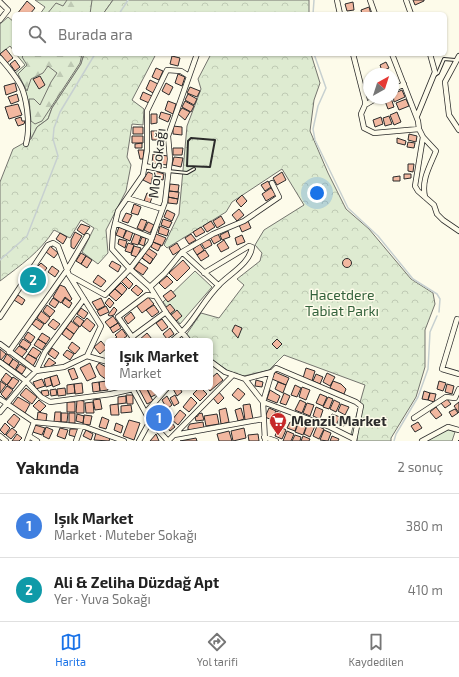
<!DOCTYPE html>
<html lang="tr">
<head>
<meta charset="utf-8">
<style>
  :root { --surface:#fff; --page:#f2f2f2; --text:#222; --muted:#767676; --line:#e0e0e0; --accent:#1a73e8 }
  body { margin:0; font-family:"Exo 2",sans-serif; background:var(--page); color:var(--text) }
  .compass { position:absolute; left:363px; top:68px; width:36px; height:36px; border-radius:50%; background:var(--surface); box-shadow:0 1px 3px #0004; rotate:39deg }
  .you { position:absolute; left:317px; top:193px; width:14px; height:14px; margin:-10px; border:3px solid #fff; border-radius:50%; background:#1a73e8; box-shadow:0 0 0 6px #1a73e833 }
  .badge { display:grid; place-items:center; width:26px; height:26px; border-radius:50%; background:var(--accent); color:#fff; font-size:13px; font-weight:700 }
  .pin { position:absolute; translate:-50% -50%; border:2px solid #fff; box-shadow:0 1px 4px #0006 }
  .popup { position:absolute; left:105px; top:338px; width:108px; height:52px; box-sizing:border-box; display:grid; place-content:center; border-radius:6px; background:var(--surface); filter:drop-shadow(0 1px 3px #0005); font-size:13px; white-space:nowrap; color:var(--muted) }
  .popup b { font-size:15px; color:var(--text) }
  .popup::after { content:''; position:absolute; left:50%; top:100%; margin-left:-8px; border:8px solid transparent; border-top-color:var(--surface) }
  .list { margin:0; padding:0; list-style:none }
  h2 { display:flex; justify-content:space-between; align-items:center; height:52px; margin:0; padding:0 16px; font-size:17px }
  h2 small { font-size:13px; font-weight:400; color:var(--muted) }
  .list li { display:grid; grid-template-columns:26px 1fr auto; gap:12px; align-items:center; box-sizing:border-box; height:64px; padding:0 16px; border-top:1px solid var(--line) }
  .list b { display:block; font-size:15px; white-space:nowrap }
  .list p { margin:0; font-size:13px; white-space:nowrap; color:var(--muted) }
  .list em { font-size:13px; font-style:normal; color:var(--muted) }
  .icon { flex:none; width:22px; height:22px; fill:none; stroke:currentColor; stroke-width:2; stroke-linecap:round; stroke-linejoin:round }
  .map { position:relative; flex:none; width:459px; height:441px; overflow:hidden }
  .search { position:absolute; background:var(--surface); box-shadow:0 1px 3px #0004; left:12px; right:12px; top:12px; height:44px; display:flex; align-items:center; gap:10px; box-sizing:border-box; padding:0 14px; border-radius:6px; color:var(--muted); font-size:15px }
  .sheet { height:180px; background:var(--surface) }
  nav { display:flex; justify-content:space-around; align-items:center; box-sizing:border-box; height:56px; border-top:1px solid var(--line); background:var(--surface); font-size:11px; color:var(--muted) }
  nav a { display:grid; justify-items:center; gap:2px }
  nav .on { color:var(--accent) }
  .map>svg:first-child { display:block }
</style>
</head>
<body>
<div class="map">
<svg width="459" height="441" viewBox="0 0 459 441">
  <defs>
    <pattern id="forest-firs" width="22" height="20" patternUnits="userSpaceOnUse"><rect width="22" height="20" fill="#deebd1"/><path d="M5 1l3.5 6h-7zM16 11l3.5 6h-7z" fill="#bfcab4"/></pattern>
    <pattern id="park-crowns" width="20" height="18" patternUnits="userSpaceOnUse"><rect width="20" height="18" fill="#deebd1"/><path d="M2 6a3 3 0 1 1 6 0M12 15a3 3 0 1 1 6 0" fill="none" stroke="#bfcab4"/></pattern>
  </defs>
  <rect width="100%" height="100%" fill="#fdfbea"/>
  <!-- grass -->
  <path fill="#deebd1" stroke="#74746e" d="M35,0H113L103,14H40L45,7Z
    M8,17L14,22V51L10,46L0,54V24Z
    M16,54H84L81,64L52,108L48,119L37,127L31,139L25,91L14,74L25,65Z
    M195,271L212,287L180,324L163,302Z
    M447,429L455,432L452,441H424Z"/>
  <!-- forest -->
  <path fill="url(#forest-firs)" stroke="#74746e" d="M67,0H92L90,14H47L56,3L63,6Z
    M25,54H82L80,63L42,121L35,124L31,121L29,99H34L40,105L51,82L57,73L48,66L43,73L31,79L27,91L18,74L27,65L22,57Z"/>
  <!-- park -->
  <path fill="url(#park-crowns)" stroke="#74746e" d="M113,0H309V14H103Z
    M84,54H156L132,100L144,109L143,125L132,124L127,157L131,165L126,191L106,230L108,253L98,264L82,252L94,228L81,220L70,238L54,230C40,252 21,265 0,281V182L13,149L31,139L37,127L48,119L52,108L81,64Z
    M211,54H311L320,83L314,100L310,131L328,173L346,209L369,229L411,279L433,293L435,304L425,330V367L416,397L391,438V441H357V437L351,434L365,385L284,355L269,370L244,376L233,374L210,359V341H191L186,335L201,313L219,318L244,285L237,279L260,261L262,253L255,245L264,230L304,205L282,169L232,202L226,212L167,248L164,245L179,214L187,126L201,89L198,79Z"/>
  <g fill="none" stroke-linecap="round" stroke-linejoin="round">
    <!-- stream -->
    <path stroke="#c7d0d0" stroke-width="1.5" d="M119,14L128,0
      M313,14L314,0
      M314,54L326,88L318,106L313,129L315,140L332,175L348,208L378,236L413,279L437,294L440,299L439,312
      M0,260L27,236L58,156L53,139L54,128L60,112L95,54
      M394,441L396,434L418,397L428,369L430,332L437,316"/>
  </g>
  <!-- building -->
  <path fill="#f2b8a0" stroke="#2b2b2b" d="M413,0H424V1L415,5Z
    M27,1L35,8L30,14H17Z
    M353,2L354,10L347,11L345,4Z
    M369,7L371,14H362L361,10Z
    M6,49L13,58L7,63L0,54Z
    M172,56L180,58L178,66L170,64Z
    M15,60L20,67L15,71L10,64Z
    M386,62L389,68L382,71L380,65Z
    M156,68L163,71L159,80L152,77Z
    M178,74L185,77L182,86L175,83Z
    M40,76L45,85L39,89L33,79Z
    M150,80L158,84L153,93L146,89Z
    M15,83L17,91L6,95L4,86Z
    M166,83L173,87L169,95L162,91Z
    M190,87L200,91L197,97L187,93Z
    M402,90L405,97L394,102L393,94Z
    M143,92L152,96L149,103L140,99Z
    M17,94L19,101L11,104L8,97Z
    M188,94L197,99L194,105L185,100Z
    M391,98L394,107L388,109L385,101Z
    M406,99L409,106L399,110L396,103Z
    M168,101L176,104L173,114L165,110Z
    M185,101L194,106L191,112L182,107Z
    M18,104L22,115L9,119L5,107Z
    M182,108L190,112L185,120L178,114Z
    M161,112L171,115L168,122L159,118Z
    M397,112L401,122L394,125L390,115Z
    M151,114H157V123L151,124Z
    M389,116L392,124L385,126L383,118Z
    M21,117L22,121H25L24,124L18,126L15,119Z
    M381,117L383,124L375,127L373,120Z
    M173,126L182,127V135L173,134Z
    M133,127H143V134H133Z
    M151,131H159V140H152Z
    M409,134L417,136L416,142L408,140Z
    M132,136H143V143H132Z
    M397,138L406,141L405,145L397,143Z
    M408,142L415,143L414,148L407,147Z
    M142,143V148H135V144Z
    M173,148H183L182,155H173Z
    M138,150H144L143,159H140Z
    M153,154L168,156L167,165L152,163Z
    M174,157L183,158L181,167L172,165Z
    M408,164H414L413,172L408,171Z
    M155,171L164,174L163,180L154,178Z
    M148,172L153,174L151,184L143,180Z
    M282,172L286,180L277,185L273,178Z
    M404,174H411V178L404,179Z
    M400,176V181H393V177Z
    M268,181L271,187L265,191L261,185Z
    M170,184L179,185L178,192L169,191Z
    M271,188L276,195L266,201L262,194Z
    M169,191L179,192L178,199L168,197Z
    M147,193L153,195L150,203L144,201Z
    M242,195L247,201L241,207L236,201Z
    M168,197L178,199L177,204L168,203Z
    M134,204L141,207L138,215L131,213Z
    M239,209L244,215L237,221L232,215Z
    M167,210L175,214L172,221L164,217Z
    M126,213L132,215L128,223L122,221Z
    M221,216L225,223L217,228L213,221Z
    M141,219L147,221L143,231L137,228Z
    M163,219L172,222L169,228L161,225Z
    M211,221L215,227L207,232L203,226Z
    M248,221L251,228L242,232L239,225Z
    M148,222L154,225L150,233L144,230Z
    M81,224L90,227L84,235L77,230Z
    M160,226L169,230L167,236L158,233Z
    M119,227L126,230L123,238L116,235Z
    M201,227L205,232L196,237L193,232Z
    M127,230L133,232L130,241L123,238Z
    M228,231L230,237L222,240L220,235Z
    M75,232L82,236L74,249L71,247V240Z
    M60,233L67,237L63,244L56,239Z
    M135,233L141,236L138,245L131,243Z
    M156,234L166,238L162,246L153,242Z
    M191,234L196,240L189,244L185,238Z
    M218,234L221,240L214,244L210,237Z
    M242,235L245,242L237,245L235,238Z
    M142,237L146,238L144,246L139,244Z
    M119,239L127,241L125,248L118,244Z
    M206,240H210L212,245L205,249L201,243Z
    M224,240L229,248L221,252L217,245Z
    M153,242L161,245L158,251L151,247Z
    M128,243L134,245L131,253L125,251Z
    M177,243L181,250L173,255L169,248Z
    M200,244L204,250L197,255L193,249Z
    M50,246L58,253L54,258L46,252Z
    M134,246L141,248L137,257L131,255Z
    M148,248L157,254L150,264L142,258Z
    M205,250L209,256L201,261L197,255Z
    M81,253L86,256L81,264L76,261Z
    M145,253L153,259L150,264L142,258Z
    M86,256L92,260L87,268L81,264Z
    M342.5 263a4.5 4.5 0 1 1 9 0a4.5 4.5 0 1 1-9 0Z
    M183,260L190,268L177,281L169,273Z
    M112,261L121,266L118,272L109,266Z
    M139,262L148,268L143,275L134,269Z
    M41,263L47,268L43,273L36,268Z
    M52,266L59,271L55,277L48,272Z
    M31,275L39,280L34,286L27,281Z
    M98,275L106,281L101,287L93,282Z
    M125,276L133,284L129,289L121,281Z
    M167,276L173,282L165,289L159,283Z
    M121,283L127,289L122,295L115,289Z
    M60,285L65,287L72,299L70,301L65,297L61,303L53,297Z
    M136,285L143,291L138,296L131,290Z
    M115,289L122,295L116,301L109,295Z
    M171,290L176,296L168,302L163,296Z
    M18,295L25,300L22,305L14,300Z
    M148,297L154,304L142,313L136,305Z
    M53,298L59,302L55,308L49,304Z
    M65,298L72,303L69,308L62,303Z
    M101,298L105,306L97,310L92,302Z
    M109,298L114,303L110,308L105,303Z
    M170,304L175,310L170,314L165,308Z
    M47,305L55,311L50,317L43,311Z
    M154,305L159,312L152,317L146,310Z
    M106,306L109,312L100,316L97,311Z
    M114,307L117,310L114,315L110,316L108,315Z
    M81,308L88,313L84,319L77,314Z
    M177,310L182,316L176,321L171,315Z
    M41,311L50,318L45,324L37,318Z
    M131,312L135,318L128,324L124,318Z
    M77,316L84,321L80,327L73,321Z
    M113,316L118,323L110,328L105,322Z
    M87,318L95,325L90,332L81,325Z
    M36,319L44,324L40,330L32,324Z
    M53,319L60,324L55,330L48,325Z
    M162,319L168,327L162,331L156,323Z
    M71,321L79,327L74,334L66,328Z
    M118,323L121,328L113,333L110,328Z
    M235,325L242,328L238,338L232,331Z
    M66,328L74,334L70,340L62,334Z
    M170,328L174,334L167,339L163,334Z
    M122,329L127,336L120,341H115L114,339L117,337L115,335Z
    M28,332L35,337L31,343L24,338Z
    M42,333L50,338L46,344L38,339Z
    M147,333L152,339L140,341L139,340Z
    M23,339L31,344L27,350L19,345Z
    M38,339L46,344L42,350L34,345Z
    M277,339L282,344L277,349L272,344Z
    M101,341L107,348L100,354L94,347Z
    M72,342L80,348L75,354L68,348Z
    M19,346L27,351L22,357L14,352Z
    M33,347L41,352L36,359L28,354Z
    M52,348L59,353L55,359L48,354Z
    M0,349L6,354L1,360L0,359Z
    M67,350L74,354L70,360L63,355Z
    M7,354L13,359L9,365L3,361Z
    M28,354L37,359L33,366L24,360Z
    M49,358L56,363L48,368L44,366Z
    M13,359L19,363L15,370L9,365Z
    M90,363L96,377L87,381L80,368Z
    M99,363L108,368L107,380L100,375L96,367Z
    M20,364L26,368L22,374L16,370Z
    M74,368L78,378L72,380L68,370Z
    M306,368L315,371L312,381L303,378Z
    M275,372L289,378L286,385L272,379Z
    M6,373L12,378L7,385L1,380Z
    M217,373L223,380L210,391L206,387H210V379Z
    M327,373L335,377L330,386L323,382Z
    M316,374L323,377L320,384L313,381Z
    M57,375L60,384L53,387L50,377Z
    M13,377L19,381L13,389L7,385Z
    M50,377L52,385L46,387L44,379Z
    M42,379L45,386L36,389L33,382Z
    M256,380L263,382L262,387L255,386Z
    M0,381L6,385L0,393Z
    M107,381L108,390L100,391L99,382Z
    M333,381L341,384L346,389L344,394L330,388Z
    M439,381L446,383L443,391L437,389Z
    M99,382L100,391L93,392L92,383Z
    M278,382L286,385L283,393L275,389Z
    M82,383L83,393L75,394L74,384Z
    M74,384L75,393L67,394V385Z
    M447,384L454,386L452,394L445,392Z
    M295,385L301,388L297,397L291,395Z
    M7,386L13,390L6,399L1,394Z
    M142,387H146L153,401L147,404L139,389Z
    M146,387H153L157,394L151,397Z
    M172,387H179L182,392L177,396Z
    M200,387L207,394L200,401L193,394Z
    M302,387L310,390L306,400L299,397Z
    M26,388L37,397L32,404L20,395Z
    M65,388L66,395L58,396L57,389Z
    M238,388L245,394L239,401L232,395Z
    M56,389L57,395L51,396L50,390Z
    M48,390L49,395L43,397L41,391Z
    M270,390L280,396L277,403L267,399Z
    M218,391L224,398L218,404L213,398Z
    M424,391L430,393L428,400L422,399Z
    M284,393L290,396L286,405L280,403Z
    M430,393L436,394L434,402L428,400Z
    M320,394L327,397L323,406L316,403Z
    M126,395H133V404H127Z
    M175,395L179,403L174,406L170,398Z
    M126,396V403L118,404V397Z
    M167,396L172,405L167,409L162,400Z
    M18,397L30,404L25,413L12,405Z
    M191,397L197,403L189,412L183,407Z
    M328,397L333,399L329,409L323,407Z
    M100,399L102,409L95,410L93,400Z
    M447,399L451,404L445,408L441,403Z
    M39,400L46,406L40,412L33,406Z
    M77,400L84,401V413H76Z
    M300,400L306,403L302,413L295,410Z
    M334,400L340,403L336,412L330,409Z
    M67,402H75V412H67Z
    M93,402L94,413H86L85,403Z
    M459,402V413L454,406Z
    M307,403L314,405L310,416L303,413Z
    M118,404L119,415H111L110,405Z
    M250,404L253,419L245,420L243,405Z
    M341,404L349,407L345,415L338,411Z
    M131,405L132,412L121,413V406Z
    M316,407L323,410L320,419L313,416Z
    M436,407L442,415L436,419L430,412Z
    M157,408L165,421L160,425L152,411Z
    M226,408L229,422L221,424L219,410Z
    M241,408L244,419L238,421L235,410Z
    M269,408L276,411L272,420L265,417Z
    M455,409L458,413L452,417L449,412Z
    M180,410L186,415L178,425L172,420Z
    M276,411L281,413L277,423L272,420Z
    M38,412L47,414L46,421L37,420Z
    M55,412H61V422H54Z
    M61,413H68L67,422H61Z
    M69,413H75V423H69Z
    M202,413L204,420L196,421L195,417L198,416V414Z
    M14,414L20,419L14,428L7,422Z
    M77,414L84,416L83,423L76,421Z
    M217,414L219,424L206,426L204,416Z
    M332,414L340,417L336,425L329,422Z
    M84,415L92,416L90,425L83,424Z
    M102,417L109,420L106,429L99,427Z
    M341,417L349,420L347,424L343,426L338,424Z
    M169,419L175,427L170,431L164,423Z
    M129,420L140,423L134,440L123,436Z
    M203,422L204,428L188,430V427L190,424Z
    M290,422L297,425L295,431L287,428Z
    M418,422L422,428L415,432L411,426Z
    M5,423L10,428L5,435L0,430Z
    M116,423L123,426L121,433L114,430Z
    M308,423L315,426L310,437L304,434Z
    M298,424L306,427L303,435L295,432Z
    M35,425L45,428L42,435L33,432Z
    M279,426L286,430L282,439L275,436Z
    M317,426L324,429L319,439L313,436Z
    M46,427L53,430L49,439L43,436Z
    M12,428L17,432L11,439L6,435Z
    M60,428L68,430L65,439L57,436Z
    M244,428L246,438L233,441L231,431Z
    M70,429H78L76,437L69,435Z
    M86,430L93,434L91,440L83,436Z
    M324,430L331,433L328,441L320,440Z
    M229,431L232,441H219L217,434Z
    M287,431L294,434L291,441H283Z
    M96,433L110,438L109,441L94,440Z
    M17,434L22,438L19,441H12Z
    M156,434L159,441H150Z
    M258,434L259,441H249L248,435Z
    M295,435L301,437L300,441H292Z
    M303,436L310,439L309,441H301Z
    M332,436L339,439L338,441H330Z
    M196,438L197,441H180Z"/>
  <g fill="none" stroke-linecap="round" stroke-linejoin="round">
    <defs>
      <path id="service" d="M435,75L438,73L444,59L455,60
        M168,171L187,173L194,169"/>
      <path id="minor" d="M337,0L340,14
        M370,0L375,14
        M406,0L411,14
        M0,2L8,10L0,20
        M353,54L365,101V105L361,114L364,128L374,133L419,129
        M392,54L418,121L419,129L423,137L436,151C430,166 421,180 425,197
        M459,56L445,82L449,115L459,130
        M0,58C8,67 19,79 23,91C28,106 30,130 26,144
        M189,76L181,71L167,70L147,111V150L143,175L118,211L113,232L112,249L130,269L150,243L165,202L170,159L168,136L197,54
        M393,90L404,84
        M365,105L377,98
        M417,116L435,72L430,54
        M423,137L415,186L418,191L434,205L437,214L443,220L459,231
        M145,166L168,171
        M127,198L162,209
        M115,223L152,238
        M182,252L218,285
        M69,275L105,295L130,269L150,287L167,314L189,341
        M150,287L165,273L182,252L213,234L244,221L279,197L272,183
        M0,317L48,245L53,243L58,246L69,275L101,326L87,356L108,362
        M457,319L442,369L459,374
        M132,337L166,312
        M135,341L118,317L147,295L155,296
        M172,341C193,326 202,301 220,284C231,273 250,263 252,247L249,246L204,273
        M0,344L36,371
        M9,352L67,270L87,236
        M210,361L225,372L245,379L263,402L330,427L354,439
        M0,362L26,381L41,397L50,402L111,394L133,389
        M36,371L45,352L84,299
        M245,379L272,372L276,368L356,402L361,406L354,441
        M132,388L150,421L168,441
        M0,399L34,422L85,427L124,441
        M0,412L26,381L36,371L64,367L87,356
        M146,412L168,387
        M414,418L446,397L455,398L459,389
        M174,435L263,419
        M0,436L6,441
        M29,436L37,441
        M264,437L276,441
        M27,441L34,422
        M76,441L81,427
        M139,441L150,421
        M168,441L233,375
        M265,441L263,402L272,372
        M422,441L448,427L459,430"/>
    </defs>
    <!-- service casing -->
    <use href="#service" stroke="#2b2b2b" stroke-width="4"/>
    <!-- minor casing -->
    <use href="#minor" stroke="#2b2b2b" stroke-width="6"/>
    <!-- service -->
    <use href="#service" stroke="#fdfbea" stroke-width="2"/>
    <!-- minor -->
    <use href="#minor" stroke="#fdfbea" stroke-width="4.5"/>
    <!-- fence -->
    <path stroke="#2b2b2b" stroke-width="1" stroke-dasharray="5 2" stroke-linecap="butt" d="M458,441L459,440"/>
    <!-- wall -->
    <path stroke="#2b2b2b" stroke-width="2" d="M191,138L215,140L210,167L187,166L188,141Z"/>
  </g>
  <!-- icons -->
  <defs>
    <symbol id="supermarket-pin" viewBox="-11 -11 22 30"><path d="M0 17L-7.5 6A9.5 9.5 0 1 1 7.5 6Z" fill="#c62828" stroke="#fdfbea"/><path d="M-6-5.5h2.5l.6 2H6L4.5 2H-2.5L-4.4-4H-6ZM-1.5 3.2a1.3 1.3 0 1 0 .1 0ZM3 3.2a1.3 1.3 0 1 0 .1 0Z" fill="#fff"/></symbol>
  </defs>
  <g fill-rule="evenodd">
    <use href="#supermarket-pin" x="268" y="411" width="20" height="27"/>
  </g>
  <g text-anchor="middle" stroke-width="3" stroke-linejoin="round" paint-order="stroke">
    <!-- street labels -->
    <g font-size="14" fill="#2b2b2b" stroke="#fdfbea">
      <text transform="translate(157 163) rotate(-84)" y="5">Mor Sokağı</text>
    </g>
    <!-- park labels -->
    <g font-size="14" fill="#34623c" stroke="#fdfbea">
      <text x="342" y="300">Hacetdere<tspan x="342" dy="16">Tabiat Parkı</tspan></text>
    </g>
    <!-- poi labels -->
    <g font-size="14" font-weight="bold" fill="#2b2b2b" stroke="#fdfbea" text-anchor="start">
      <text x="291" y="426">Menzil Market</text>
    </g>
  </g>
</svg>
<svg class="compass" viewBox="-18 -18 36 36"><path d="M0-13l5 13h-10z" fill="#e53935"/><path d="M0 13l5-13h-10z" fill="#767676"/></svg>
<div class="you"></div>
<div class="pin badge" style="left:159px;top:418px;background:#3f7fe0">1</div>
<div class="popup"><b>Işık Market</b>Market</div>
<div class="pin badge" style="left:33px;top:280px;background:#0f9aa8">2</div>
<div class="search"><svg class="icon" aria-label="search" viewBox="0 0 24 24"><circle cx="10" cy="10" r="6"/><path d="M15 15l6 6"/></svg>Burada ara</div>
</div>
<section class="sheet">
<h2>Yakında<small>2 sonuç</small></h2>
<ul class="list">
<li><span class="badge" style="background:#3f7fe0">1</span><div><b>Işık Market</b><p>Market · Muteber Sokağı</p></div><em>380 m</em></li>
<li><span class="badge" style="background:#0f9aa8">2</span><div><b>Ali &amp; Zeliha Düzdağ Apt</b><p>Yer · Yuva Sokağı</p></div><em>410 m</em></li>
</ul>
</section>
<nav>
<a class="on"><svg class="icon" aria-label="map" viewBox="0 0 24 24"><path d="M3 6l6-2 6 2 6-2v14l-6 2-6-2-6 2zM9 4v14M15 6v14"/></svg>Harita</a>
<a><svg class="icon" aria-label="directions" viewBox="0 0 24 24"><path d="M12 3l9 9-9 9-9-9zM9 14v-3h6M13 9l2 2-2 2"/></svg>Yol tarifi</a>
<a><svg class="icon" aria-label="saved" viewBox="0 0 24 24"><path d="M7 4h10v16l-5-4-5 4z"/></svg>Kaydedilen</a>
</nav>
</body>
</html>
